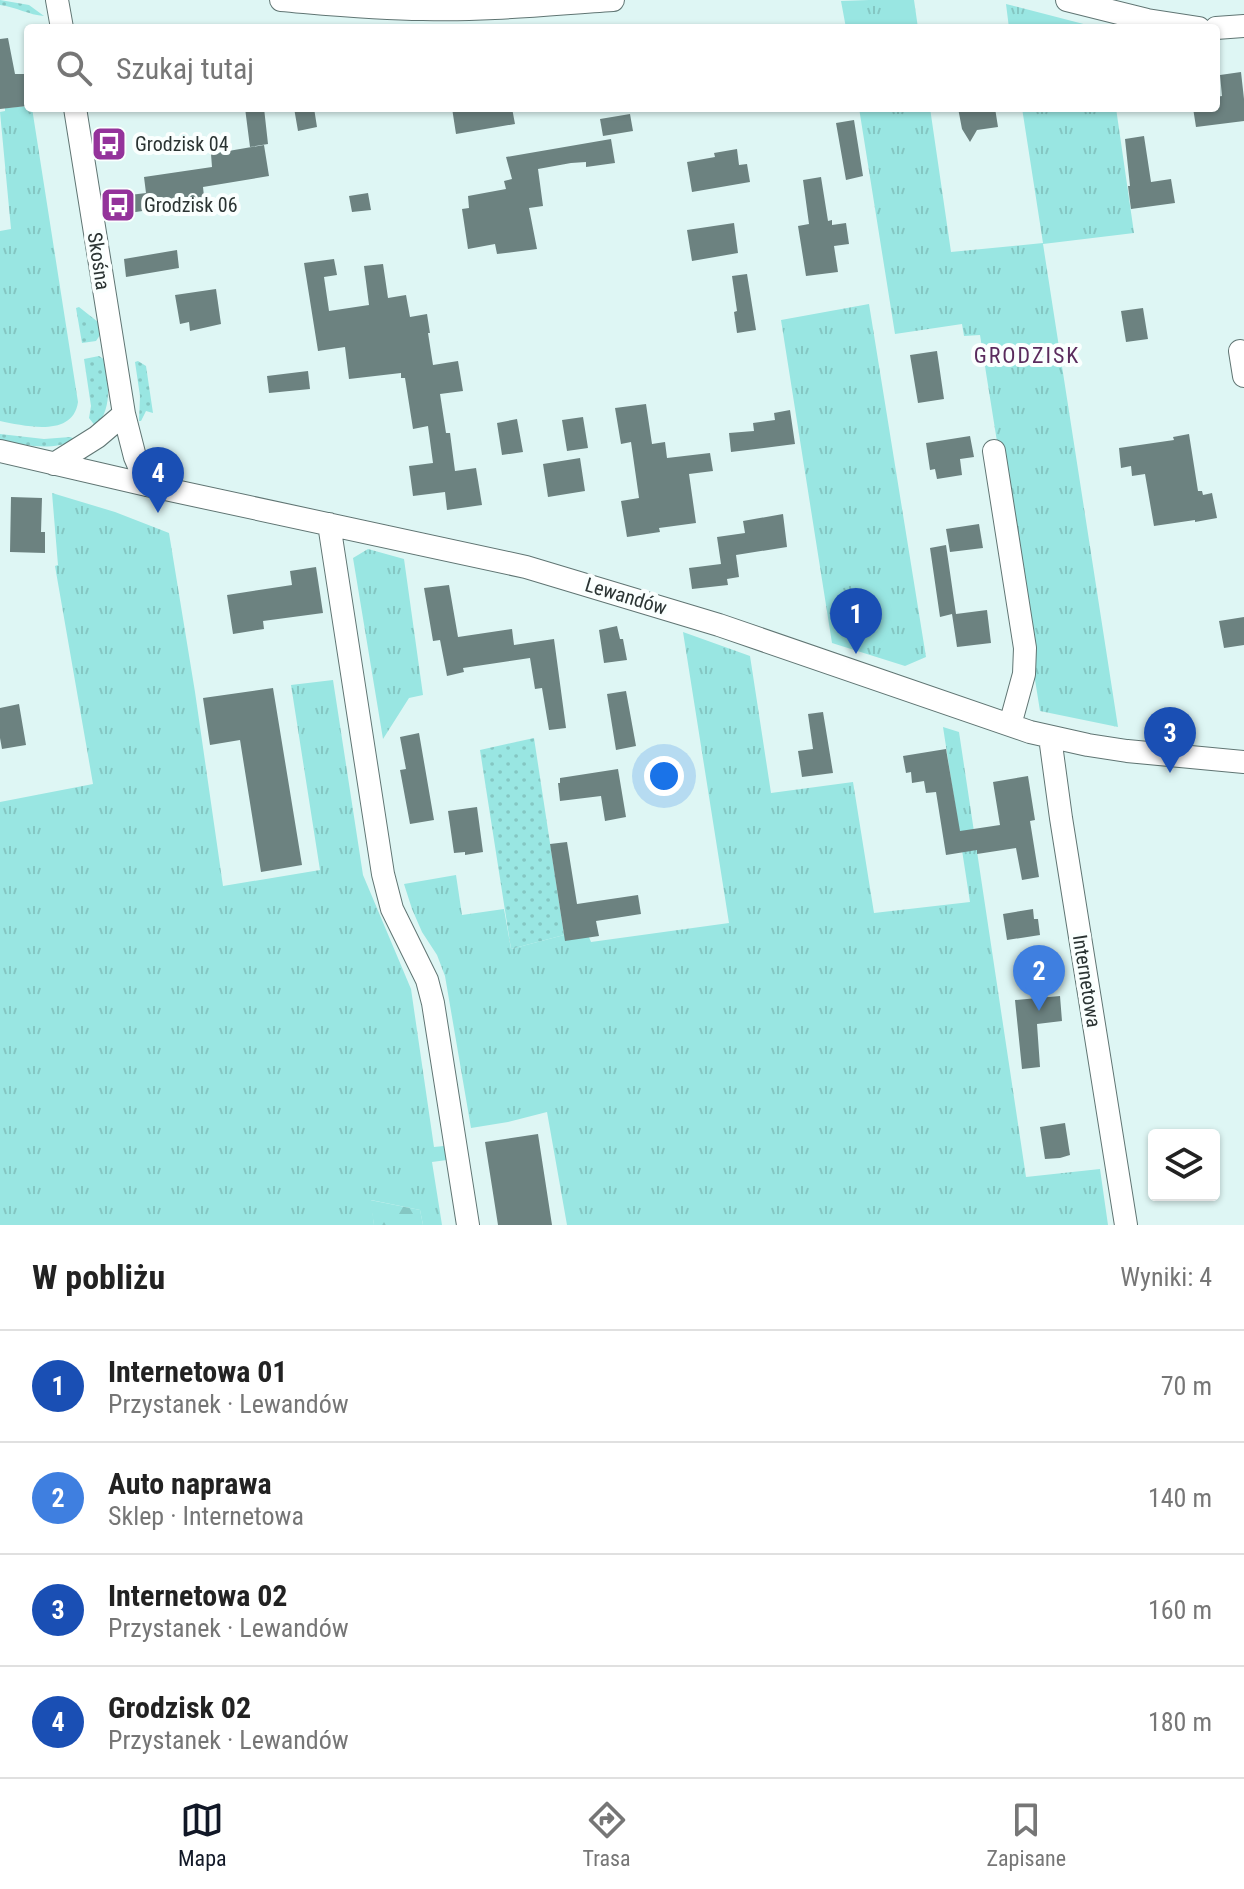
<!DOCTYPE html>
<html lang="pl">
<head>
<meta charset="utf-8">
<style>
  :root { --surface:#fff; --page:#f2f2f2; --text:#222; --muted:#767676; --line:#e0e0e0; --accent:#111827 }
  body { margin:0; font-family:"Roboto Condensed",sans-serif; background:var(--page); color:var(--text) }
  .controls { position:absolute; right:24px; bottom:24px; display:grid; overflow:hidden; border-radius:8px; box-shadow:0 2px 6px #0004 }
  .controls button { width:72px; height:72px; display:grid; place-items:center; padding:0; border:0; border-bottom:2px solid var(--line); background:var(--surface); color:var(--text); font:40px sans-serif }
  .you { position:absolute; left:664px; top:776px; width:28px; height:28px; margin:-20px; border:6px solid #fff; border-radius:50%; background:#1a73e8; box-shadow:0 0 0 12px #1a73e833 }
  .badge { display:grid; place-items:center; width:52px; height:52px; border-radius:50%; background:var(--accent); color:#fff; font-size:26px; font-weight:700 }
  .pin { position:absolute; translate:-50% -66px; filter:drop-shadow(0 2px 4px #0008) }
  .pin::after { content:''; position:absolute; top:42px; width:28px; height:24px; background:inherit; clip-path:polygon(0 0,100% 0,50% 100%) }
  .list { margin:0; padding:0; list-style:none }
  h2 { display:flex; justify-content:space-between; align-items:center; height:104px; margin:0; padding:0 32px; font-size:34px }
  h2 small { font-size:26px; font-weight:400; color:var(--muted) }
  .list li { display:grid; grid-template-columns:52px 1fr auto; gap:24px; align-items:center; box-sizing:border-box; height:112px; padding:0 32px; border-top:2px solid var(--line) }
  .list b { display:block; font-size:30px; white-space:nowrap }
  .list p { margin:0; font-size:26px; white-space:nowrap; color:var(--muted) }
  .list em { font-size:26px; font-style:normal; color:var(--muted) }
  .icon { flex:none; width:44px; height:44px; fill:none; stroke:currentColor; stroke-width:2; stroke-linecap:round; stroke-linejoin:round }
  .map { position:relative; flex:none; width:1244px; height:1225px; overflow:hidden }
  .search { position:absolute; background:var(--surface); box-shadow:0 2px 6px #0004; left:24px; right:24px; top:24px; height:88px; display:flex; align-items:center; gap:20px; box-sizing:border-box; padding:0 28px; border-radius:8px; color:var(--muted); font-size:30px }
  .sheet { height:552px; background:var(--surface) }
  nav { display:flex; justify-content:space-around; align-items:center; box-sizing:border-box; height:112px; border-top:2px solid var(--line); background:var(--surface); font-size:22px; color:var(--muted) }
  nav a { display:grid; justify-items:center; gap:4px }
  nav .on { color:var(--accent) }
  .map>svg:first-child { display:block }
</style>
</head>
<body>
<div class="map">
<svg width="1244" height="1225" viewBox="0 0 1244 1225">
  <defs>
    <pattern id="grass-tufts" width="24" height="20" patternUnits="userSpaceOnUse" patternTransform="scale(2)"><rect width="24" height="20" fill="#99e6e2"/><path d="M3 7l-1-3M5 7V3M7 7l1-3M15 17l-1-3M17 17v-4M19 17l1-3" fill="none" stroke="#84c6c2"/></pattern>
    <pattern id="forest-firs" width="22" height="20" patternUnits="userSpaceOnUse" patternTransform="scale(2)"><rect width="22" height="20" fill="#99e6e2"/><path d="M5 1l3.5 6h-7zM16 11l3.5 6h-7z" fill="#84c6c2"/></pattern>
    <pattern id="garden-dots" width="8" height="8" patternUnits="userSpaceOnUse" patternTransform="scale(2)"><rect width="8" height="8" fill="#99e6e2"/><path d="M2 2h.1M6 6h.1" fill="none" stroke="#84c6c2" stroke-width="1.8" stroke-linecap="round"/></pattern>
  </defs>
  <rect width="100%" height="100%" fill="#def6f4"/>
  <!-- grass -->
  <path fill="url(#grass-tufts)" d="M869,0H914L918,28H846L841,1Z
    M1006,4L1099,28H1009Z
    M28,106V108H32L78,402C73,438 25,426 0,421V231L11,229L0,112L5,111V108Z
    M859,108H930L951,252L1043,243L1022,108H1116L1134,233L1043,244L1118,727L1040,711L980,335L964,336L962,324L895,334Z
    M869,304L926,657L905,666L832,643L781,320Z
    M52,493L115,512L169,533L195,692L223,886L320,870L291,685L333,680L363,875L411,989L434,1147L444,1146L447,1160L432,1162L442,1225H423L420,1210L371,1200L374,1225H0V802L93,784L55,566L58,565Z
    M368,549L404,559L423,695L409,698L383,739L353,558Z
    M683,632L750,656L771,793L853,782L874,913L970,902L943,727L959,732L1026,1177L1100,1169L1108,1225H567L547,1112L508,1122L471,1128L445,976L437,955L422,932L412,909L404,884L456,875L462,915L504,909L511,949L564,935L589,937L591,942L729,923Z"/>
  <!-- forest -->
  <path fill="url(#forest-firs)" d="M370,1200L420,1210L423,1225H374Z"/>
  <!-- garden -->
  <path fill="url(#garden-dots)" d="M0,0L29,5L44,16C29,15 16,7 0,5Z
    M79,307L98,322L100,335L96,341L82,343L76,308Z
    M99,356L105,360C108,385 113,406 96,427L89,418L91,406L84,359Z
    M138,361L146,366L153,413L146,411L141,421H139L140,396L135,362Z
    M0,434L44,439L70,437L78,440C48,451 30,446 0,440Z
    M534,738L564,935L511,949L480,750Z"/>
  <!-- building -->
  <path fill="#6c8280" d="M8,38L15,74H24L27,106L0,109V39Z
    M1241,72L1244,99V121L1196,127L1193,108H1216V97L1222,96L1220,75Z
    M245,108H264L268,144L250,147Z
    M294,108H314L317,127L298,131Z
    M452,108H512L515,124L456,134Z
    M958,108H995L998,127L977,130L970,142L962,129Z
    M630,114L633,131L603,136L600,119Z
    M854,120L863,176L846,180L836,123Z
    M1144,136L1151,182L1171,179L1175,203L1131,209L1128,186H1130L1125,139Z
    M611,139L615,163L586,167V162L571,163L538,169L543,206L529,208L537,249L497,254L495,244L468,249L462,209L469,208L468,196L506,189L504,181L512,179L506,157Z
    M264,145L269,176L203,187L205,206L149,214V210L116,215L114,197L146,193L144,177L212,167L211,154Z
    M737,149L739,165L747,164L750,182L692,192L687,162L715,157L714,153Z
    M821,177L828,221L832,220V225L846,223L849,244L834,246L838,272L806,276L798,226L809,224L803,180Z
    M368,193L371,210L352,212L349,196Z
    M734,223L738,253L692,261L687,230Z
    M177,250L179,268L126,277L124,259Z
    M334,259L337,275L324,277L329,311L369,305L364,266L383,264L388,298L406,295L410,317L427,314L430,333H428L433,365L458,361L463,391L440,394L446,433H450L455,471L476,468L482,505L447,510L445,492L413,496L409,466L433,463L428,426L413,429L405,378H401V373L349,379L345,347L318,351L304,263Z
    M747,274L756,330L737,333L734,312L737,311L732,276Z
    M216,289L221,324L190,331L189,322L180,324L175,295Z
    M1143,308L1148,339L1126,342L1121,311Z
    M937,351L944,399L918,403L910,355Z
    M308,371L310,389L269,393L267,376Z
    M646,404L652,444L665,442L667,458L710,453L713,471L689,474L696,523L659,528L660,532L627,537L621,501L639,498L631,442L621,444L615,408Z
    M790,410L795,444L731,452L729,433L754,431L753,423L775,420L774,413Z
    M583,417L588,448L567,451L562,420Z
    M517,419L523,452L502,455L497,423Z
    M1189,434L1198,491H1202L1203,495L1212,493L1217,518L1195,522V520L1154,526L1145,474L1132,476L1131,466L1121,468L1119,448L1174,440L1173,437Z
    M970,436L974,457L960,459L962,475L937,479L935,469L930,470L926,443Z
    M580,458L585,491L548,497L543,464Z
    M11,497L42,498L41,532H45V553L10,552Z
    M783,514L787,547L736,555L739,577L727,579L728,585L692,589L689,568L721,564L717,537L745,533L743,521Z
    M979,524L983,548L950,552L946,529Z
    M946,545L956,614L987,610L991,643L957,647L952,614L940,617L930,548Z
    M316,567L323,613L263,621L264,629L233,634L227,595L292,585L290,571Z
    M449,585L458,637L512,629L514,645L554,639L566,728L549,730L542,688L535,689L530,658L463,668L464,672L447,676L440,640L433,641L424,588Z
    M1244,617V645L1224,648L1219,621Z
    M617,626L620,639H623L627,660L604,663L599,630Z
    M273,688L302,865L261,872L240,740L210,745L203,698Z
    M626,691L636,746L616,750L607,694Z
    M19,704L26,745L2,749L0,738V708Z
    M823,712L833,773L802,777L798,751L813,749L808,714Z
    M419,733L434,820L410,824L400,770L406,769L400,737Z
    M946,749L960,831L1000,825L993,782L1028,776L1035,820L1030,821L1039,877L1022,880L1016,848L977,854V850L946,855L936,792L926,793L924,781L912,783L911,772L906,773L903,756Z
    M618,769L626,817L605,821L601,796L560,801L558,783H560V778Z
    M477,807L483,852L465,855V852L454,853L448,811Z
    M567,842L577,904L638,895L641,914L596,921L599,936L565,941L550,844Z
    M1033,909L1034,919H1038L1040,935L1007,940L1003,914Z
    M1060,996L1062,1021L1037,1024L1040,1067L1022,1069L1015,1000Z
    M1065,1123L1070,1155L1060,1158L1045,1159L1040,1127Z
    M538,1134L552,1225H498L485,1142Z"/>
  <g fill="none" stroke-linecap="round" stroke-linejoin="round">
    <defs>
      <path id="minor" d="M57,0L62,28
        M281,0C328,4 375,9 423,9C486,11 550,4 613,0
        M1067,0L1147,20L1199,28
        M1216,28L1244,26
        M75,108L124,414L135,457L147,485
        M1240,351L1244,376
        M0,451L147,485L526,567L719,625L1030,732L1088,745L1127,751L1244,762
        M994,451L1025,648L1024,674L1010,725
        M54,464L97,437L124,414
        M329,524L383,874L392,909L427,980L433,1003L468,1225
        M1050,737L1061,818L1126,1225"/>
    </defs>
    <!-- minor casing -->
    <use href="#minor" stroke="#607573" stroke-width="24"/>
    <!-- minor -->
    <use href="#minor" stroke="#fff" stroke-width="22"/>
  </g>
  <!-- icons -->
  <defs>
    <symbol id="bus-square" viewBox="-11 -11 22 22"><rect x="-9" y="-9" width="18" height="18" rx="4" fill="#94339b" stroke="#fafffe"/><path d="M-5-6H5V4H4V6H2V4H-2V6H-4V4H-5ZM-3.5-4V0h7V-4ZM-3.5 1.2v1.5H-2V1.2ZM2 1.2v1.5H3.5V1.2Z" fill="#fff"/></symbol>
  </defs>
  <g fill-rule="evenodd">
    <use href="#bus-square" x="89" y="124" width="40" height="40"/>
    <use href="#bus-square" x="98" y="185" width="40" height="40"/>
  </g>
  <g text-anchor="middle" stroke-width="8" stroke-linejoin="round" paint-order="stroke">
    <!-- poi labels -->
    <g font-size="20" fill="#2b3433" stroke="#fafffe" text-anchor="start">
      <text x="135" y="151">Grodzisk 04</text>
      <text x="144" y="212">Grodzisk 06</text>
    </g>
    <!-- street labels -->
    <g font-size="20" fill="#2b3433" stroke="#fafffe">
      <text transform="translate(99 261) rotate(81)" y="7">Skośna</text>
      <text transform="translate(626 596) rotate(17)" y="7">Lewandów</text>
      <text transform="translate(1087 981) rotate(81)" y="7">Internetowa</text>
    </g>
    <!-- neighbourhood labels -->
    <g font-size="22" letter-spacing="2" fill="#5a2b5d" stroke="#fafffe">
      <text x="1027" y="363">GRODZISK</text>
    </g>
  </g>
</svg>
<div class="controls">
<button><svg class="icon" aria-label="layers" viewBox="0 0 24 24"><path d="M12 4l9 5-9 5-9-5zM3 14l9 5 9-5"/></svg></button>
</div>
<div class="you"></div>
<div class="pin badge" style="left:856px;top:654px;background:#1a4fb4">1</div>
<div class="pin badge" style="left:1039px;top:1011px;background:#3f7fe0">2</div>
<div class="pin badge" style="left:1170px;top:773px;background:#1a4fb4">3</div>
<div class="pin badge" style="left:158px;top:513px;background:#1a4fb4">4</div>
<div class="search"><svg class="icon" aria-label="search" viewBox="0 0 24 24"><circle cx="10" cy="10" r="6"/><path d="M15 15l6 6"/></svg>Szukaj tutaj</div>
</div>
<section class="sheet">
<h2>W pobliżu<small>Wyniki: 4</small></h2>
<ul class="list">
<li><span class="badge" style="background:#1a4fb4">1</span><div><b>Internetowa 01</b><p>Przystanek · Lewandów</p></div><em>70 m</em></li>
<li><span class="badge" style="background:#3f7fe0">2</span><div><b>Auto naprawa</b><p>Sklep · Internetowa</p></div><em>140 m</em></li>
<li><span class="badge" style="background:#1a4fb4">3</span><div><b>Internetowa 02</b><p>Przystanek · Lewandów</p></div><em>160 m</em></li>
<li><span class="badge" style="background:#1a4fb4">4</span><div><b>Grodzisk 02</b><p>Przystanek · Lewandów</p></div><em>180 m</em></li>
</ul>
</section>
<nav>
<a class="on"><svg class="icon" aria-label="map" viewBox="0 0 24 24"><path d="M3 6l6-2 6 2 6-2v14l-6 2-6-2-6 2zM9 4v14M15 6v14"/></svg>Mapa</a>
<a><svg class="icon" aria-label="directions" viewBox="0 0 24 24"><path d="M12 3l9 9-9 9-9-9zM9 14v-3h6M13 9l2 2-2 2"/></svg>Trasa</a>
<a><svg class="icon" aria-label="saved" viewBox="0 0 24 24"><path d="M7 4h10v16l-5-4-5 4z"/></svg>Zapisane</a>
</nav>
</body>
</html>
